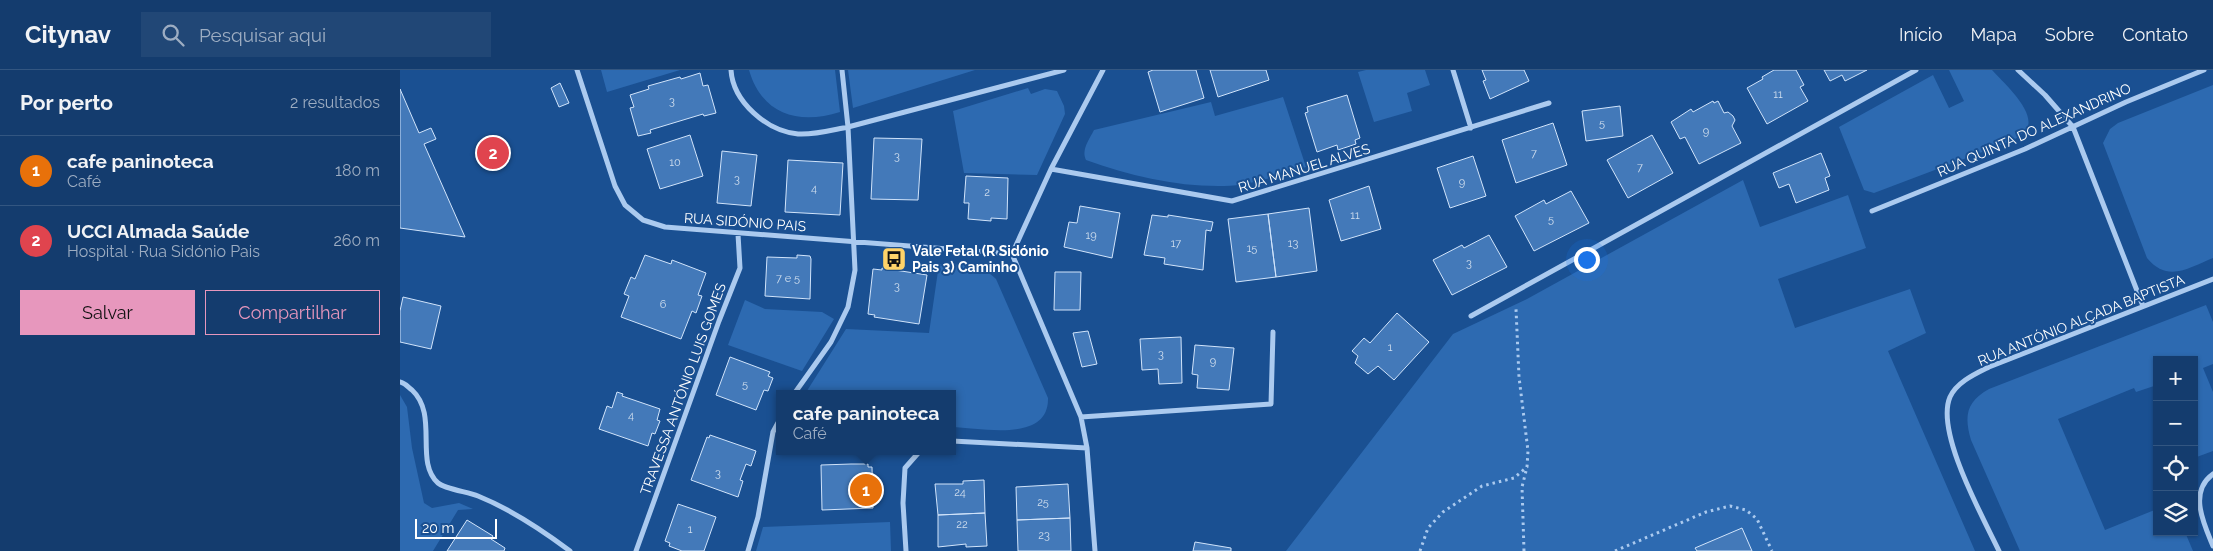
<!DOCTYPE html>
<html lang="pt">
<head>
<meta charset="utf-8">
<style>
  :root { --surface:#143c6e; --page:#214776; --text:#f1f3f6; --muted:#9dadc2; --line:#335681; --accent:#e797bd }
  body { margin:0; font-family:Raleway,sans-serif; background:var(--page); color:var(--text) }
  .controls { position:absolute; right:15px; bottom:15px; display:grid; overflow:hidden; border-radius:0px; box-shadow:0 1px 4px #0004 }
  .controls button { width:45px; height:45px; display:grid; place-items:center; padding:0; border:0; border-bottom:1px solid var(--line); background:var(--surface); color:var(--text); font:25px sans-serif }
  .scale { position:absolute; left:15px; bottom:12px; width:82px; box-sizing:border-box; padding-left:5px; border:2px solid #fff; border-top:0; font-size:14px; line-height:18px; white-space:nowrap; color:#fff; -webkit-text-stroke:4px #1a5092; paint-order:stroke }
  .you { position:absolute; left:1186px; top:189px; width:18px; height:18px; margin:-12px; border:4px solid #fff; border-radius:50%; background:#1a73e8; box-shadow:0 0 0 8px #1a73e833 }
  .badge { display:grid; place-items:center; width:32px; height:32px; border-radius:50%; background:var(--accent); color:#fff; font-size:16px; font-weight:700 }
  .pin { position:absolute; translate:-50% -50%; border:2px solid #fff; box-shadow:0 1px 5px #0006 }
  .popup { position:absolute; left:376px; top:320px; width:180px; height:65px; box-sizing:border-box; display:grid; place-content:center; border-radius:0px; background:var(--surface); filter:drop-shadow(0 1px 4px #0005); font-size:16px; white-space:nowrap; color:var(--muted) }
  .popup b { font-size:19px; color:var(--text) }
  .popup::after { content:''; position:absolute; left:50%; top:100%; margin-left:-10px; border:10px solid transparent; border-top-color:var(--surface) }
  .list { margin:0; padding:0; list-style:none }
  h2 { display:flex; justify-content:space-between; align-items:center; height:65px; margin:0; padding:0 20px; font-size:21px }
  h2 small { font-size:16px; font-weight:400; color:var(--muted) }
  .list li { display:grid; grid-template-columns:32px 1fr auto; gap:15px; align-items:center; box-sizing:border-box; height:70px; padding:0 20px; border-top:1px solid var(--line) }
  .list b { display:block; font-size:19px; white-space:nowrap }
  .list p { margin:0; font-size:16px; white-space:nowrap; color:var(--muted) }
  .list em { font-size:16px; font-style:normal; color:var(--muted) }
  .actions { display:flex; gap:10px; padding:15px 20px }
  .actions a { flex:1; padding:11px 0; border:1px solid var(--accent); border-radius:0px; text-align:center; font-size:18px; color:var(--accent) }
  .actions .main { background:var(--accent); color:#111 }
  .icon { flex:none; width:28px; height:28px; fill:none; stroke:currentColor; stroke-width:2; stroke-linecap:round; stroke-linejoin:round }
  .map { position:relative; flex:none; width:1813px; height:481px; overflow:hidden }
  header { display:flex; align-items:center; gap:30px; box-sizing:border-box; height:70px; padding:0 25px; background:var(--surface); border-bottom:1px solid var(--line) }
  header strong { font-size:24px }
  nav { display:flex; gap:28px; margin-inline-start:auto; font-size:18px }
  .search { width:350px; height:45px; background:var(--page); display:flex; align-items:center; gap:12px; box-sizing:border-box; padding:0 18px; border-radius:0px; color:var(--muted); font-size:19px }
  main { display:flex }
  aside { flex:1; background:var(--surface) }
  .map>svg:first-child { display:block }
</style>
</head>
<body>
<header>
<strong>Citynav</strong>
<div class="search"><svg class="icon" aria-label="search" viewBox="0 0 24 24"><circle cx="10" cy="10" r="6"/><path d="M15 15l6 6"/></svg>Pesquisar aqui</div>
<nav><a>Início</a><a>Mapa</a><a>Sobre</a><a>Contato</a></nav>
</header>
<main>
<aside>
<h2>Por perto<small>2 resultados</small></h2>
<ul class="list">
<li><span class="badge" style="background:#e8710a">1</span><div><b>cafe paninoteca</b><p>Café</p></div><em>180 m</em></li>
<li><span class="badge" style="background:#e0444e">2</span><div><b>UCCI Almada Saúde</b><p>Hospital · Rua Sidónio Pais</p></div><em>260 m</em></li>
</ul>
<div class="actions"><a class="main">Salvar</a><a>Compartilhar</a></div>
</aside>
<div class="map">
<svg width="1813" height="481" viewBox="0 0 1813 481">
  <rect width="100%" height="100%" fill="#1a5092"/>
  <!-- green -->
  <path fill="#2d6ab1" d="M201,0H280L207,22Z
    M349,0H435L440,42C399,55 362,45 349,0Z
    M448,0H575L453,38Z
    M966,0H1025L1030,15L1007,23L1012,41L974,52L958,2Z
    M1549,0H1592C1603,12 1633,39 1628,56C1625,62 1619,66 1614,70L1474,123L1464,120L1439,57L1533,5L1549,38L1564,31Z
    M1813,15V188C1788,198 1768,213 1747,188L1703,73L1710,59L1718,53Z
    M628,18L631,24L645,19L657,21L664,36L665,44L637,105L564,103L553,41Z
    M883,27L906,97C880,105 852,115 824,116C778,117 730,106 686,90C681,80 689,70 694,60L811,32L815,46Z
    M1343,110L1360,157L1448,125L1466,178L1378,209L1395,258L1510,219L1526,263L1488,281L1575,481H886L1053,264L1127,229Z
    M539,194C559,195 581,193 596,209L648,328C649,373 582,358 552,357V324H405L446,259L529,263Z
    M345,230L365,239L422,242L434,249L402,301L328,275Z
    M1806,235L1813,252V294L1803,298L1813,322V381L1794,388V290H1757V315L1736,322L1734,318L1658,349L1705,460L1757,439V462H1785L1793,481H1620L1571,370C1564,346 1566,332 1589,319Z
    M0,325L7,337L12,378L24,433L32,438L59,433L73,439L58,440L33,481H0Z
    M490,452L491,481H356L363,457Z"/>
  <!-- building -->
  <path fill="#4379b9" stroke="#d1e4fb" d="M753,0H796L804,28L760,42L748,2Z
    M810,0H866L869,10L818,27Z
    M1082,0H1124L1129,11L1090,29L1083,11L1086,10Z
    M1374,0H1396L1404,15L1400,17L1408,31L1367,54L1347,18L1363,9L1362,7Z
    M1424,0H1467L1445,11L1442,5L1430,11Z
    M300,3L303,16L308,15L316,43L304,46L303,44L250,60L251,63L238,66L230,38L234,37L230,25L249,19L248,16L280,7L281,9Z
    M160,13L169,33L159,37L151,18Z
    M0,19L19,63L31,58L36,69L24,74L65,167L0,158Z
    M947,25L960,68L955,70L956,74L938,80L937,75L917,82L905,43L908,42L907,37Z
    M1313,31L1314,33L1318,31L1324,43L1328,42L1333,46L1335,50L1332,56L1341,73L1299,94L1285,67L1280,69L1271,52L1291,39L1293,42Z
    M1220,36L1223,66L1186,71L1182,41Z
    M1153,53L1167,95L1116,113L1102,70Z
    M290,65L303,106L260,119L247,79Z
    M1252,65L1273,103L1228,128L1207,90Z
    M474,68L522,69L518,130L471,129Z
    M322,81L357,85L351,136L317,133Z
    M1421,83L1430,106L1425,108L1429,120L1396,133L1389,114L1379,118L1373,103Z
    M1073,86L1086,126L1050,138L1037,98Z
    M388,90L443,93L440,145L385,142Z
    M566,106L608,108L607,149L591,148V151L568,149L569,133H564Z
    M969,116L981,159L941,171L929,130Z
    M1171,121L1189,153L1134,181L1115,146L1144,130L1146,134Z
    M680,136L720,143L712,188L664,177L669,152L677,153Z
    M909,138L917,201L876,207L868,144Z
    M868,144L876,207L836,212L828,149Z
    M752,145L768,147V145L813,152L811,161L806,160L803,200L764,194L765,188L744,185Z
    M1089,165L1107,197L1052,225L1033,190L1062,175L1064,178Z
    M245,185L271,194L272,190L306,203L298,225L302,226L296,243L292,241L281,269L221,247L229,226L224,224L231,207L235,209Z
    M397,185L410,186L411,189L410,229L365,226L367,187L397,188Z
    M482,198L527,205L519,254L474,247L475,245L468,244L473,199L482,200Z
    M655,202H681L680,240H654Z
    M3,227L41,236L31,279L0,272V241Z
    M997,243L1029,272L994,310L978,296L968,304L955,293L958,286L952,281L964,268L970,273Z
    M688,261L697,294L682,297L673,263Z
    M781,267L782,313L759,314L758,299L742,300L740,269Z
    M795,275L834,278L829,320L797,318L798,305L792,304Z
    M330,287L370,302L368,306L373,308L368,321L364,320L356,340L316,325Z
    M217,322L223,324L222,326L260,339L257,350L260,351L255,364L252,363L248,376L199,359L207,336L212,338Z
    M310,365L356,381L351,396L346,394L340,410L343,411L338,427L291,410L307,367L309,368Z
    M451,394H468V397H472L473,438L422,440L421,395Z
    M584,410L585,443L538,445L535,414H563V411Z
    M668,414L670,448L617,450L616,417Z
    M278,434L316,447L304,481H282L269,476L270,473L265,471Z
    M585,443L587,476L566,477V474L538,477V445Z
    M670,448L671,481H618L617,450Z
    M67,450L93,466L91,469L105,478L104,481H47Z
    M1342,458L1352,481H1297L1295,478Z
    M795,472L831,478V481H793Z"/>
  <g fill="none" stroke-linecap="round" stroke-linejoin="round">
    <!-- path -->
    <path stroke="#abcaef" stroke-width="3" stroke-dasharray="2.5 4" stroke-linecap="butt" d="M1020,481L1028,458L1043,442L1082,416L1114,408L1127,397L1128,381L1119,307L1116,239
      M1124,481L1122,417L1127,397
      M1215,481L1306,442L1330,436L1346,440L1357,449L1372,481"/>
    <!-- street -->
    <path stroke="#abcaef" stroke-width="5" d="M177,0L215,116L225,135L243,150L265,157L612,184
      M331,0C333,32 367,61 398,64C415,65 432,60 448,57L664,0
      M1053,0L1071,58
      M1618,0L1645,25L1673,57L1743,236
      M651,99L832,131L1149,33
      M1472,141L1625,79L1726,32L1804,0
      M1071,246L1516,0
      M0,312C5,313 8,317 12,320C39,345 14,392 38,413C45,419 68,422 78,426C110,439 142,460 170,481
      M394,324L431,272L448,237L455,200L448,57L442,0
      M681,347L871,334L873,262
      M552,371L687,378
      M1813,404C1788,422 1804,454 1813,476
      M236,481L319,251L340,198L338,164
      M348,481L358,447L373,362L380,349
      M506,481L503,433L505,398L520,381
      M695,481L687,378L681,347L612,184L651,99L703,0
      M1599,481C1583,447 1535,362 1550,327C1557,312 1575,304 1589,297L1813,209"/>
  </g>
  <!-- icons -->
  <defs>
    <symbol id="bus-square" viewBox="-11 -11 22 22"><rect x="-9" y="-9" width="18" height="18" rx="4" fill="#ffd369" stroke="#1a5092"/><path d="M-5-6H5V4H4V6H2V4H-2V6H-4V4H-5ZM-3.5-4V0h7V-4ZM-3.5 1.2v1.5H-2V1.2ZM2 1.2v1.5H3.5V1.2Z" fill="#111"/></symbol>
  </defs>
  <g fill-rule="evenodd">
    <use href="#bus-square" x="480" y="175" width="28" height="28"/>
  </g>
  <g text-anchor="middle" stroke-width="4" stroke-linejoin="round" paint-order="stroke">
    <!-- number labels -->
    <g font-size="11" fill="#d0deee">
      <text x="1378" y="28">11</text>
      <text x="272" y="35">3</text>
      <text x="1202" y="57">5</text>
      <text x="1306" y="65">9</text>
      <text x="1134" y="87">7</text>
      <text x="497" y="90">3</text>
      <text x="275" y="96">10</text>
      <text x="1240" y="101">7</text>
      <text x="337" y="113">3</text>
      <text x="1062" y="116">9</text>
      <text x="414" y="122">4</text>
      <text x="587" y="126">2</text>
      <text x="955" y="149">11</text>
      <text x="1151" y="153">5</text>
      <text x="691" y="169">19</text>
      <text x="776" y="177">17</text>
      <text x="893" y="177">13</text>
      <text x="852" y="182">15</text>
      <text x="1069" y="197">3</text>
      <text x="388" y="212">7 e 5</text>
      <text x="497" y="220">3</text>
      <text x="263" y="238">6</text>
      <text x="990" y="281">1</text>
      <text x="761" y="288">3</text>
      <text x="813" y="295">9</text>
      <text x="345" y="318">5</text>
      <text x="231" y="349">4</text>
      <text x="318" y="407">3</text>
      <text x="560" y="426">24</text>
      <text x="643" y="436">25</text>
      <text x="562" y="458">22</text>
      <text x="290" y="463">1</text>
      <text x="644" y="469">23</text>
    </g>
    <!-- street labels -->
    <g font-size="14" fill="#fff" stroke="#1a5092">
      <text transform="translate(1634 60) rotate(-24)" y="5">RUA QUINTA DO ALEXANDRINO</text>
      <text transform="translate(904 98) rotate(-17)" y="5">RUA MANUEL ALVES</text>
      <text transform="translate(345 152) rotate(4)" y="5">RUA SIDÓNIO PAIS</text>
      <text transform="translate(1681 250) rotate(-22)" y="5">RUA ANTÓNIO ALÇADA BAPTISTA</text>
      <text transform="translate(283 319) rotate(-70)" y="5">TRAVESSA ANTÓNIO LUIS GOMES</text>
    </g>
    <!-- poi labels -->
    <g font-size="14" font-weight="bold" fill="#fff" stroke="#1a5092" text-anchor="start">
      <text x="512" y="186">Vale Fetal (R Sidónio<tspan x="512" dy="16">Pais 3) Caminho</tspan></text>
    </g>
  </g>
</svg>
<div class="controls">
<button>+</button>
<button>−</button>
<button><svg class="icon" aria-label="locate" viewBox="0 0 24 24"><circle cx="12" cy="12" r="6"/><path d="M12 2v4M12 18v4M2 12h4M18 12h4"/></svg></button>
<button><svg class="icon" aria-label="layers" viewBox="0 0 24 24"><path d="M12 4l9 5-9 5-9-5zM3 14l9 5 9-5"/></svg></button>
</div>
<div class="scale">20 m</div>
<div class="you"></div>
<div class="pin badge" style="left:466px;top:420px;background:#e8710a">1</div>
<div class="popup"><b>cafe paninoteca</b>Café</div>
<div class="pin badge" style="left:93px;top:83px;background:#e0444e">2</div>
</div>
</main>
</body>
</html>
